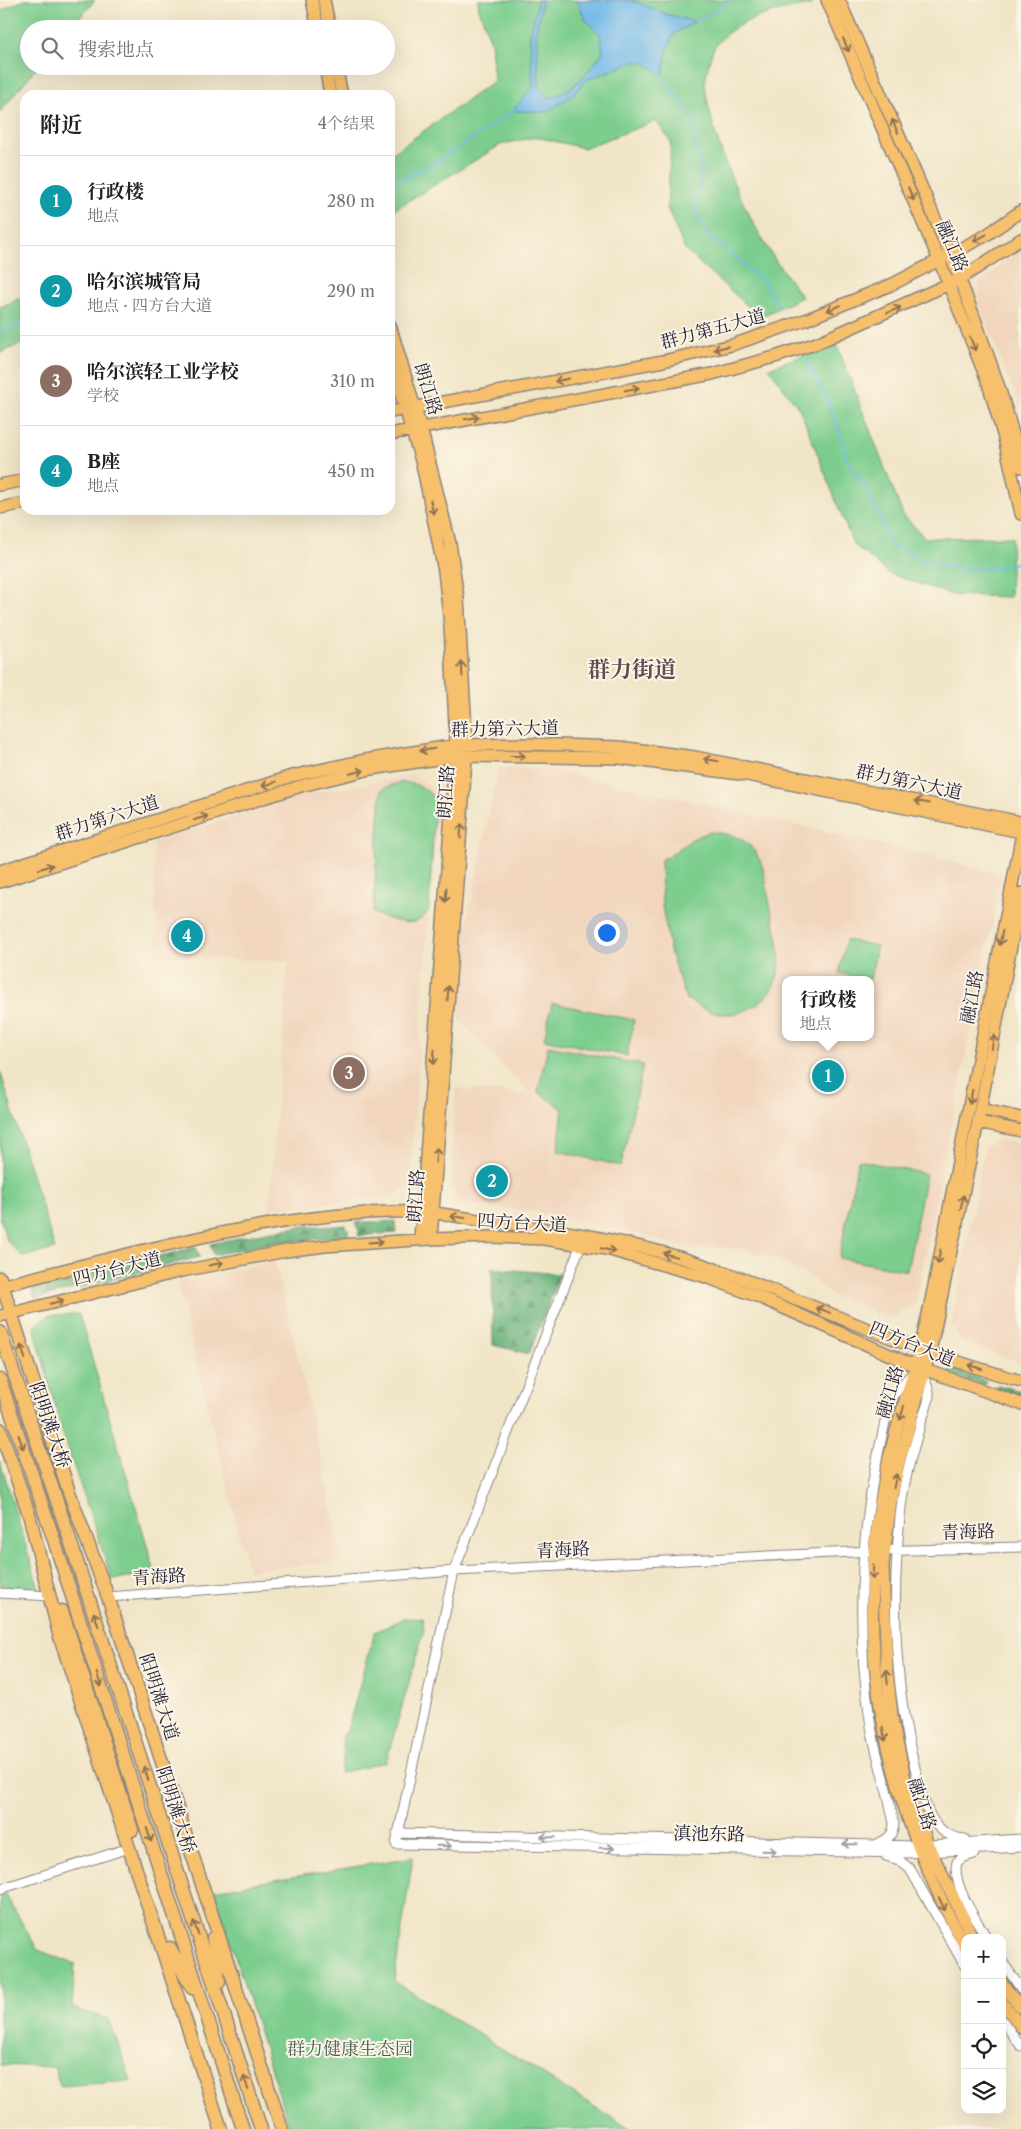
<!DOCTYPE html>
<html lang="zh">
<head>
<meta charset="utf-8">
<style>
  :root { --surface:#fff; --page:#f2f2f2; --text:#222; --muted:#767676; --line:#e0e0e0; --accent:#d93025 }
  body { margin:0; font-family:"Libre Caslon Text","Noto Serif SC",serif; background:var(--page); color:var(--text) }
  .controls { position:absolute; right:15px; bottom:15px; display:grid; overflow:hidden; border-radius:10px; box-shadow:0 5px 20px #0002 }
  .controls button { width:45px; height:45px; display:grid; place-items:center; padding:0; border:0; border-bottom:1px solid var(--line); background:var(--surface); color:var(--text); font:25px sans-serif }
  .you { position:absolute; left:606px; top:932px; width:18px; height:18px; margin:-12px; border:4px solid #fff; border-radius:50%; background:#1a73e8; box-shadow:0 0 0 8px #1a73e833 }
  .badge { display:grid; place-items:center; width:32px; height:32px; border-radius:50%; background:var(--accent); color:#fff; font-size:16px; font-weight:700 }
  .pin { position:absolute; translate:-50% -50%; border:2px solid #fff; box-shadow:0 1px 5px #0006 }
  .popup { position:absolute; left:782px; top:976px; width:92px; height:65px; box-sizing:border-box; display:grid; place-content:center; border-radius:10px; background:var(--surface); filter:drop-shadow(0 1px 4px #0005); font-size:16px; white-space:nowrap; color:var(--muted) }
  .popup b { font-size:19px; color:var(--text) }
  .popup::after { content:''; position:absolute; left:50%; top:100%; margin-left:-10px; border:10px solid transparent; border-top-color:var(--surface) }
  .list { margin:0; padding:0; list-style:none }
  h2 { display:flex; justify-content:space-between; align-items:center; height:65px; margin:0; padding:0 20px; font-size:21px }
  h2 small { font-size:16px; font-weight:400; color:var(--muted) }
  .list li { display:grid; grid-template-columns:32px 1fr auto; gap:15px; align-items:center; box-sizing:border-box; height:90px; padding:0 20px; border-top:1px solid var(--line) }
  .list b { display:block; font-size:19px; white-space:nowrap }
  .list p { margin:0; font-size:16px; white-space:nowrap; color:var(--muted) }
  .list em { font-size:16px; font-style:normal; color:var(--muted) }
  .icon { flex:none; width:28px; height:28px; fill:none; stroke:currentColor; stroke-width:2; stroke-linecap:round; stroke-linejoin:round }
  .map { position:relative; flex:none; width:1021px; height:2129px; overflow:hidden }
  .search { position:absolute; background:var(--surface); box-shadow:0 5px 20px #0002; left:20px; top:20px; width:375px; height:55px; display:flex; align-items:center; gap:12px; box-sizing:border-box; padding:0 18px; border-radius:28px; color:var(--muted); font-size:19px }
  .panel { position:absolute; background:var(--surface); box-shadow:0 5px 20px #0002; left:20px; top:90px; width:375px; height:425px; border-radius:15px }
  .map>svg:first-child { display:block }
</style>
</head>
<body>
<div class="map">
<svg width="1021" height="2129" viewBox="0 0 1021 2129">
  <defs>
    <pattern id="forest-firs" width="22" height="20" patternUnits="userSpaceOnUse" patternTransform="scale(1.25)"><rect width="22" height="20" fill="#64b079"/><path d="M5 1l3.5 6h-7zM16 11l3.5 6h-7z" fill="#528f64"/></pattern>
  </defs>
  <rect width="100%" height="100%" fill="#fcf5e5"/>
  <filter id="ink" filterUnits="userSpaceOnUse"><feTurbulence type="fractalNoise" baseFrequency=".02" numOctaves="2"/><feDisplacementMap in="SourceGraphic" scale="10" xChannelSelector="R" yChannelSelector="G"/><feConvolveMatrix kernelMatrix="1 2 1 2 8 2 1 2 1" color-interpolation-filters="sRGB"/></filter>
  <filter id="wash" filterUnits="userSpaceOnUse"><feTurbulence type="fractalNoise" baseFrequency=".0096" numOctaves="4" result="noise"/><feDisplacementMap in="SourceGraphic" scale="20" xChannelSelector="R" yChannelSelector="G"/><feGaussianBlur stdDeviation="1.12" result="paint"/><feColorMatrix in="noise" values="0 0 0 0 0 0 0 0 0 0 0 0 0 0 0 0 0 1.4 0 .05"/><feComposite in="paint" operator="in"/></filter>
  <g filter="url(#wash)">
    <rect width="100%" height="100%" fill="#f1e5c7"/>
    <!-- built -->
    <path fill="#f1d5bd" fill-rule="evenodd" d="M1021,250V409L978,304L979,283Z
      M546,768L902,849L1002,875L915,1305L891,1318L840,1297L837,1299L808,1276L783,1262L741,1249L720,1247L692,1249L633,1232L534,1212L460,1204L450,1185L456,1088L531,1095L459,1020L466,927L498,769ZM786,980H870V1037H786Z
      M414,775L439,795L429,909L410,1185L394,1196L269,1209L288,961L157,956L153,842L300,796Z
      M999,1139L1021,1143V1363L962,1342L951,1324L985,1147Z
      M275,1261L316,1435L342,1561L248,1570L177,1283Z"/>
    <!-- green -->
    <path fill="#7bcd8e" stroke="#4e7864" d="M24,0H95L70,29H29V66H38L0,112V11Z
      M478,0H810L812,5C780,10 733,18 714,48C711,53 705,79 705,85C712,141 740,203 769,250C779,267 791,282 802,297L760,317L685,250L667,208L671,142L656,121L584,148L536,137L502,144L390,212V155L494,81L491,42L479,9Z
      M25,296V342L0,353V307Z
      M836,343L903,515L925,538L1012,537L1010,597L953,595L890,574L853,544L800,410L769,368Z
      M404,782C419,785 426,788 435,800L429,909C427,912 424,917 421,919C408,928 386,918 373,913L381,790L392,785Z
      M709,832C723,833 737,835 748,844C765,858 766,885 770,905C774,925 782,949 779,969C775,998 747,1017 718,1014C708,1012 696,1004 686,999L671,955L662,906L661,859L668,857L692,839Z
      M846,940L877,946L870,979L839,973Z
      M552,1003L634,1020L627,1056L544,1039Z
      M548,1046L643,1065L621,1166L558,1151L563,1109L538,1092Z
      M0,1071L55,1249L23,1257L8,1242L0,1218Z
      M858,1160L926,1174L907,1271L839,1258Z
      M79,1314L156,1576L112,1579L62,1431L34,1326L49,1315Z
      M0,1461L40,1592L2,1588L0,1580Z
      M422,1617L424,1630L386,1762L340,1773L344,1753L342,1737L347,1731L375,1632L403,1619Z
      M413,1857L394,1981L630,2129H290L214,1890Z
      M5,1894L38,1950L75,1964L72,2008L109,2019L131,2081L60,2086L54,2067L0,2065V1895Z"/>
    <!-- forest -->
    <path fill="url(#forest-firs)" stroke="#43695a" d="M395,1221L396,1233L358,1236L359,1231L356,1222Z
      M309,1225L322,1227L345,1225L349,1230L347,1236L271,1243L214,1255L210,1244L266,1232Z
      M196,1247L200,1257L35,1299L32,1288Z
      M492,1268L560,1274L529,1354L493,1345Z
      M951,1368L986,1381L983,1386L950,1374Z
      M998,1385L1021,1391V1400L996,1389Z"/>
    <!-- water -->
    <path fill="#72b9e9" stroke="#4a6e92" d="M538,0H542L536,33L539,87L549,98C573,92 589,72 603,52L600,34L585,19L577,0H631L666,14L695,22L675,33L667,49L663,76L644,62H633L588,79L572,95L547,112L513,111L533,87L530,36Z"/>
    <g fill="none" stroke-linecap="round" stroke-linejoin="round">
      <!-- stream -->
      <path stroke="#72b9e9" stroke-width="2" d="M695,22L731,0
        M662,75L692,118L702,177L695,209L707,234L766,284L778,306
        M390,186L440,160L515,110
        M0,332L25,323
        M808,362L837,423L847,460L867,489L892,546C931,566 978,577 1021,561"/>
    </g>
  </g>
  <g filter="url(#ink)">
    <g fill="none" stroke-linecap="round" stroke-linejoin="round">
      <defs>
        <path id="minor" d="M581,1244L454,1571L396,1844L907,1853L1021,1847
          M923,1376C925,1381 929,1388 929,1393C930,1403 922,1417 920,1426C912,1453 904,1480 901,1508C891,1597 893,1684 916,1772C924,1801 929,1836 965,1839
          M0,1593L49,1596
          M108,1597L454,1571L874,1551L1021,1547
          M397,1833L917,1846L1021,1839
          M877,1844C888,1839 893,1836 894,1824C888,1789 875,1755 870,1720C856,1628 860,1536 880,1445C884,1428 887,1405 897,1391C901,1385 907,1379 912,1374
          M974,1854L962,1858L957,1862C951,1883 976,1920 987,1938
          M886,1856L899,1860L910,1869L965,1966
          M0,1889L129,1848
          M1002,1961L1021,1989
          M1002,2020L1021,2046"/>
        <path id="major" d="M312,0L318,29
          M324,0L330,29
          M827,0L939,260L988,383L1004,438L1021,514
          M839,0C886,108 937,215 977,325C994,372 1011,418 1021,467
          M325,66L330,95
          M336,66L342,95
          M390,325L421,428L450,543L458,598L467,746L431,1239
          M390,359L422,464L444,571L450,625L456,745L420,1239
          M390,412L663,361L732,345L805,320L893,284L985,236L1021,211
          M390,434L712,374L778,356L817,343L960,279L1021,239
          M0,485L25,480
          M0,508L25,503
          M0,871L292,776L365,760L456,745L529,744L619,747L695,757L1021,822
          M0,882L301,786L371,769L456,756L619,758L747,775L1021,832
          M980,1109L1021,1118
          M978,1122L1021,1131
          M0,1286C135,1253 282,1209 422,1212C443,1213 464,1218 485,1221C552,1228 618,1239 682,1258C764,1283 840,1320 920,1349C953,1361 987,1371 1021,1381
          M0,1316L182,1271L286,1251L325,1246L431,1239L490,1237L544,1239L606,1249L706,1277L759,1297L915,1366L1021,1404
          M973,1938L928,1845L905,1778L893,1724L887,1671L883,1565L891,1499L899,1462L930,1352L978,1122L1021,893
          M965,1946C883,1798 852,1639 886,1472C893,1436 905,1402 915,1367C923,1340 928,1313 934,1286L1021,839
          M1002,1983L1021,2008
          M1002,2002L1021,2027"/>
        <path id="highway" d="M0,1278L69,1492L108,1597L282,2129
          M0,1332L69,1537L261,2129
          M0,1380L54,1540L243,2129
          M0,1429L29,1514L59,1634L221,2129
          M62,1611L132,1830
          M213,1938L219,1982
          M170,1948L192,1988"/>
      </defs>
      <!-- minor casing -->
      <use href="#minor" stroke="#8a8481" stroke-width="11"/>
      <!-- major casing -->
      <use href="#major" stroke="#8a8481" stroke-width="14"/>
      <!-- highway casing -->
      <use href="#highway" stroke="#8a8481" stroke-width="15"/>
      <!-- minor -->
      <use href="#minor" stroke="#fff" stroke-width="9"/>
      <!-- major -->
      <use href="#major" stroke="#f7c06c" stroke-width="11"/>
      <!-- highway -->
      <use href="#highway" stroke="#f7c06c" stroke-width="12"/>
    </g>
    <!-- one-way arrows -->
    <defs><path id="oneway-shaft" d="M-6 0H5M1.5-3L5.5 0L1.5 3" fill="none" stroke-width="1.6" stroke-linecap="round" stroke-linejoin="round" transform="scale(1.25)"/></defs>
    <g stroke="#8c7154">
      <use href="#oneway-shaft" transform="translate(846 45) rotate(67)"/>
      <use href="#oneway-shaft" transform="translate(895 126) rotate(-114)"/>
      <use href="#oneway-shaft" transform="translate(911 194) rotate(67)"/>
      <use href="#oneway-shaft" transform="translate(980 238) rotate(151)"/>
      <use href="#oneway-shaft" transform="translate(834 308) rotate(158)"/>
      <use href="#oneway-shaft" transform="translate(894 310) rotate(-23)"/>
      <use href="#oneway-shaft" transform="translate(973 344) rotate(68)"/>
      <use href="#oneway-shaft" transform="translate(721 348) rotate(167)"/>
      <use href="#oneway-shaft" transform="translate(562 380) rotate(169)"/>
      <use href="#oneway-shaft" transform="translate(632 389) rotate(-10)"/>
      <use href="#oneway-shaft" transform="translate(472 418) rotate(-10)"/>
      <use href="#oneway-shaft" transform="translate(432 507) rotate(77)"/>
      <use href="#oneway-shaft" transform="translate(462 669) rotate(-93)"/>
      <use href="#oneway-shaft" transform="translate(427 750) rotate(171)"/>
      <use href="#oneway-shaft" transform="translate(518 756)"/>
      <use href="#oneway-shaft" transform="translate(711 760) rotate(-170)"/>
      <use href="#oneway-shaft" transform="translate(357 772) rotate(-14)"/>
      <use href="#oneway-shaft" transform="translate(269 784) rotate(162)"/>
      <use href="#oneway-shaft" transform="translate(922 802) rotate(-168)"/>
      <use href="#oneway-shaft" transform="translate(201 818) rotate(-18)"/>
      <use href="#oneway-shaft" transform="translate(461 831) rotate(-86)"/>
      <use href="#oneway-shaft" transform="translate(46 867) rotate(-18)"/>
      <use href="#oneway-shaft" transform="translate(446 895) rotate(94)"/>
      <use href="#oneway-shaft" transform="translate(1001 938) rotate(101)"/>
      <use href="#oneway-shaft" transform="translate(448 993) rotate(-86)"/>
      <use href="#oneway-shaft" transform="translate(993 1042) rotate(-79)"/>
      <use href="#oneway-shaft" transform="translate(434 1057) rotate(94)"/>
      <use href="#oneway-shaft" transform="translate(971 1097) rotate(101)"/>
      <use href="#oneway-shaft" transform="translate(436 1155) rotate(-86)"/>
      <use href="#oneway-shaft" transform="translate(962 1202) rotate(-78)"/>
      <use href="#oneway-shaft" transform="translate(458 1217) rotate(-172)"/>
      <use href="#oneway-shaft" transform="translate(376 1242) rotate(-4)"/>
      <use href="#oneway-shaft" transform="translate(608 1250) rotate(13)"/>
      <use href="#oneway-shaft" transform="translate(670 1255) rotate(-165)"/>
      <use href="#oneway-shaft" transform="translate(939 1257) rotate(101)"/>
      <use href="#oneway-shaft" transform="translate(216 1264) rotate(-12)"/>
      <use href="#oneway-shaft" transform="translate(57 1302) rotate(-14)"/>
      <use href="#oneway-shaft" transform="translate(823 1310) rotate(-158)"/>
      <use href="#oneway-shaft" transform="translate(23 1352) rotate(-108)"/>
      <use href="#oneway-shaft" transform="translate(975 1367) rotate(-162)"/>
      <use href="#oneway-shaft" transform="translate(902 1413) rotate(106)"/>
      <use href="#oneway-shaft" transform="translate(21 1442) rotate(71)"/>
      <use href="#oneway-shaft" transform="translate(895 1481) rotate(-79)"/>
      <use href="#oneway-shaft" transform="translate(873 1572) rotate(92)"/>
      <use href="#oneway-shaft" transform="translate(96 1619) rotate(-108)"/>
      <use href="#oneway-shaft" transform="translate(887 1677) rotate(-96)"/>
      <use href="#oneway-shaft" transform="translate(99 1680) rotate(72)"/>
      <use href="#oneway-shaft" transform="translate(884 1734) rotate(78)"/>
      <use href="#oneway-shaft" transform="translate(146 1773) rotate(-108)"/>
      <use href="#oneway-shaft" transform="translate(149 1835) rotate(72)"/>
      <use href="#oneway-shaft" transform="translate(942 1904) rotate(64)"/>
      <use href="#oneway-shaft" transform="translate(196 1928) rotate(-108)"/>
      <use href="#oneway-shaft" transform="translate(246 2083) rotate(-108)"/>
    </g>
    <g stroke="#9c9ca7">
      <use href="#oneway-shaft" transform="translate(548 1837) rotate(-179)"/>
      <use href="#oneway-shaft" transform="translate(850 1844) rotate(-179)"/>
      <use href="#oneway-shaft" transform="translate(444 1846) rotate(1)"/>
      <use href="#oneway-shaft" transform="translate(607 1848) rotate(1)"/>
      <use href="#oneway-shaft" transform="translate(769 1851) rotate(1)"/>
    </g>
  </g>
  <g text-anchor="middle" stroke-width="4" stroke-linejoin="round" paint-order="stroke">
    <!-- street labels -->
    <g font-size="18" fill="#22223b" stroke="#fcf5e5">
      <text transform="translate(952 246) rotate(67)" y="6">融江路</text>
      <text transform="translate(713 329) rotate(-15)" y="6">群力第五大道</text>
      <text transform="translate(428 389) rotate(73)" y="6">朗江路</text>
      <text transform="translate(505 729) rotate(-1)" y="6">群力第六大道</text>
      <text transform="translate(909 782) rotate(12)" y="6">群力第六大道</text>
      <text transform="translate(446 792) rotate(-86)" y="6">朗江路</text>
      <text transform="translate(107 818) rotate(-18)" y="6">群力第六大道</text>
      <text transform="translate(972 997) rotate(-79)" y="6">融江路</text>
      <text transform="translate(416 1196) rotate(-86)" y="6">朗江路</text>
      <text transform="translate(522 1223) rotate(3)" y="6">四方台大道</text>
      <text transform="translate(117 1269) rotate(-14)" y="6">四方台大道</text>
      <text transform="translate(912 1344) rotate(22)" y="6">四方台大道</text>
      <text transform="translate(890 1392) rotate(-74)" y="6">融江路</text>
      <text transform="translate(50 1425) rotate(71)" y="6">阳明滩大桥</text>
      <text transform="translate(968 1532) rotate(-2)" y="6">青海路</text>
      <text transform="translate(563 1550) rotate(-3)" y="6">青海路</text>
      <text transform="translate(159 1577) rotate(-4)" y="6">青海路</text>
      <text transform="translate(159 1697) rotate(72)" y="6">阳明滩大道</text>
      <text transform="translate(922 1804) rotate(72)" y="6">融江路</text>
      <text transform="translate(176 1810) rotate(72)" y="6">阳明滩大桥</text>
      <text transform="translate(709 1834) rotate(1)" y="6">滇池东路</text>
    </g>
    <!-- park labels -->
    <g font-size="18" fill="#415e58" stroke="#fcf5e5">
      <text x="350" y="2055">群力健康生态园</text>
    </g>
    <!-- district labels -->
    <g font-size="22" font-weight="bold" fill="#614e54" stroke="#fcf5e5">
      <text x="632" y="677">群力街道</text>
    </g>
  </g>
</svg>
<div class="controls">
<button>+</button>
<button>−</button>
<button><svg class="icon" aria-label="locate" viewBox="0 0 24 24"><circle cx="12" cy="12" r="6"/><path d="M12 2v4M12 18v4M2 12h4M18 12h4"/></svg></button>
<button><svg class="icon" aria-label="layers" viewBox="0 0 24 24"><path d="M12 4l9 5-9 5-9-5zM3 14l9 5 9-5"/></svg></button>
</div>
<div class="you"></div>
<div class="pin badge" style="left:828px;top:1076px;background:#0f9aa8">1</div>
<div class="popup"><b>行政楼</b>地点</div>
<div class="pin badge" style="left:492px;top:1181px;background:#0f9aa8">2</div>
<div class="pin badge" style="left:349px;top:1073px;background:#8d6e63">3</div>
<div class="pin badge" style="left:187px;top:936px;background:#0f9aa8">4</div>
<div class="search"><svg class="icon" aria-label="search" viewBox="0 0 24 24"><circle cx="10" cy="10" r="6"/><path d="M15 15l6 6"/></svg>搜索地点</div>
<section class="panel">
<h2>附近<small>4个结果</small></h2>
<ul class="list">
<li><span class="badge" style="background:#0f9aa8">1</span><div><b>行政楼</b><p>地点</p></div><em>280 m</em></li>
<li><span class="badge" style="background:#0f9aa8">2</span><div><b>哈尔滨城管局</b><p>地点 · 四方台大道</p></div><em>290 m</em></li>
<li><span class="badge" style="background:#8d6e63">3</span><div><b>哈尔滨轻工业学校</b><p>学校</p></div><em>310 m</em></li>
<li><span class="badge" style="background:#0f9aa8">4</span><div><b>B座</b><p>地点</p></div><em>450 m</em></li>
</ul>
</section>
</div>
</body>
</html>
